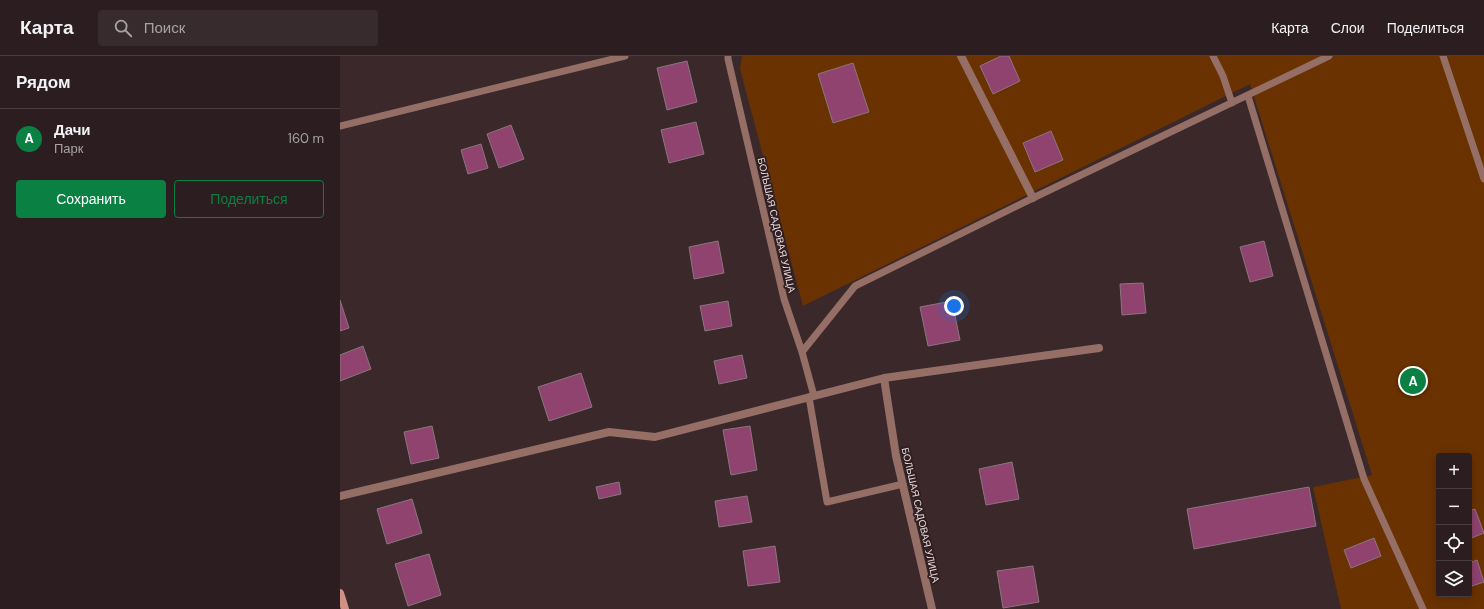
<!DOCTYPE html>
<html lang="ru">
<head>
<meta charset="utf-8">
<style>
  :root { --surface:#2c1e20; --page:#382b2d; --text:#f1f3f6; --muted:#a6a2a5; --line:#483c3e; --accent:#0b8043 }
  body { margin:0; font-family:"DM Sans",sans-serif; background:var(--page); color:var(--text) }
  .controls { position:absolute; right:12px; bottom:12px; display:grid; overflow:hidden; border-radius:4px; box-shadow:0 2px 10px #0003 }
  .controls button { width:36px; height:36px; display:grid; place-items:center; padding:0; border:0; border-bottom:1px solid var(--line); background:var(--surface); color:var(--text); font:20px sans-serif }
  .you { position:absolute; left:614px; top:250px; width:14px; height:14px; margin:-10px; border:3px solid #fff; border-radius:50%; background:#1a73e8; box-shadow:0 0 0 6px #1a73e833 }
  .badge { display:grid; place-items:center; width:26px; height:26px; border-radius:50%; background:var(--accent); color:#fff; font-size:13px; font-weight:700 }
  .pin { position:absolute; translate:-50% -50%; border:2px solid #fff; box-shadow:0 1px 4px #0006 }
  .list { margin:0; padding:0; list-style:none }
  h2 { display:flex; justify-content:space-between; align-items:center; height:52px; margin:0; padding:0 16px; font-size:17px }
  h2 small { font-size:13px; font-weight:400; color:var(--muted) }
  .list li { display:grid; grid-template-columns:26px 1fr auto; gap:12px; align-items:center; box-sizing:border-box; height:60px; padding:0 16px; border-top:1px solid var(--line) }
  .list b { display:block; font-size:15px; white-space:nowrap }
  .list p { margin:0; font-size:13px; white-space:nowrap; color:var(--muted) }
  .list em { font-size:13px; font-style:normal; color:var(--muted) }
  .actions { display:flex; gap:8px; padding:12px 16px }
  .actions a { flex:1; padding:9px 0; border:1px solid var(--accent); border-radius:4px; text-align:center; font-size:14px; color:var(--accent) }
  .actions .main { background:var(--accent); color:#fff }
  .icon { flex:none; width:22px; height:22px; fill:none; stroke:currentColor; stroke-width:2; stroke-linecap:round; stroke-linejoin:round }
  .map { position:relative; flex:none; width:1144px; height:553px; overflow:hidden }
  header { display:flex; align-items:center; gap:24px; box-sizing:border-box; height:56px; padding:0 20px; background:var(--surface); border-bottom:1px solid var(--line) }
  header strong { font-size:19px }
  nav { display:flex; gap:22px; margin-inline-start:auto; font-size:14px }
  .search { width:280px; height:36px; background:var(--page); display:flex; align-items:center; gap:10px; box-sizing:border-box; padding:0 14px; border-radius:4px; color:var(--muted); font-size:15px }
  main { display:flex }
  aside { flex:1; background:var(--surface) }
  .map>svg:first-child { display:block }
</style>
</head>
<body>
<header>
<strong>Карта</strong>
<div class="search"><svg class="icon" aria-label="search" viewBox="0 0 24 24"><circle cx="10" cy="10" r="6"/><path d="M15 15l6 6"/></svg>Поиск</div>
<nav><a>Карта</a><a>Слои</a><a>Поделиться</a></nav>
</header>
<main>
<aside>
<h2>Рядом<small></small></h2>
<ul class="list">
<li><span class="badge">A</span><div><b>Дачи</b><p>Парк</p></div><em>160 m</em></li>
</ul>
<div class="actions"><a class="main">Сохранить</a><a>Поделиться</a></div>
</aside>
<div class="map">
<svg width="1144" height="553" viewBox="0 0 1144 553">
  <rect width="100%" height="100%" fill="#3a282a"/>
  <!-- green -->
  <path fill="#6a3200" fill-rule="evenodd" d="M402,0H1144V553H1001L973,431L1032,419L910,28L463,250L400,13ZM1099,400H1129V538H1099Z"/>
  <!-- building -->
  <path fill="#8f436e" stroke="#8a767f" d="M661,0H669L680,25L653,38L640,10Z
    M347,5L357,46L327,54L317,12Z
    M513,7L529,56L493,67L478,18Z
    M356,66L364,98L329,107L321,74Z
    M171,69L184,103L159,112L147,78Z
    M711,75L723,104L695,116L683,87Z
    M141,88L148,112L128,118L121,94Z
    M378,185L384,217L354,223L349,191Z
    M924,185L933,220L910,226L900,191Z
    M803,227L806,257L782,259L780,228Z
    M0,244L9,272L0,275Z
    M388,245L392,270L365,275L360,250Z
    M612,245L620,284L588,290L580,251Z
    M23,290L31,313L0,325V299Z
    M402,299L407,322L379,328L374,305Z
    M241,317L252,351L209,365L198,331Z
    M92,370L99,402L71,408L64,376Z
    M410,370L417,414L391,419L383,374Z
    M672,406L679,443L646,449L639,413Z
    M279,426L281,438L259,443L256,431Z
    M969,431L976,470L854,493L847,453Z
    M407,440L412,466L379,471L375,445Z
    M72,443L82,477L47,488L37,453Z
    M1135,453L1144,477L1129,483V455Z
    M1034,482L1041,500L1011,512L1004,494Z
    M435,490L440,526L408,530L403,495Z
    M89,498L101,539L68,550L55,508Z
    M1137,504L1144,526L1129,531V507Z
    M693,510L699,546L663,552L657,515Z"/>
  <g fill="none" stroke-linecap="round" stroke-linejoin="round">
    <!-- lane -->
    <path stroke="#956e66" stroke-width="7" d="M388,0V3L444,243L462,296L474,340
      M873,0L883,20L892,47
      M1103,0L1144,123
      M908,40L1024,423L1083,553
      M0,70L285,0
      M462,296L515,230L693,142L989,0
      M469,341L487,446L563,428"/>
    <!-- street -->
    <path stroke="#956e66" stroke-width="8" d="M621,0L693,142
      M544,322L556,400L592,553
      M0,440L269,376L315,381L544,322L759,292"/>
    <!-- secondary -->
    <path stroke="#cf9185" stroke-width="8" d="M0,537L5,553"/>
  </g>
  <g text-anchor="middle" stroke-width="3.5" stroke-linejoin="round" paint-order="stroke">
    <!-- street labels -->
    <g font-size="10" fill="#e7dadc" stroke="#301e21">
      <text transform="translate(437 169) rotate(77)" y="4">БОЛЬШАЯ САДОВАЯ УЛИЦА</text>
      <text transform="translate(581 459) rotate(77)" y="4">БОЛЬШАЯ САДОВАЯ УЛИЦА</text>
    </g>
  </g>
</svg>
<div class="controls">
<button>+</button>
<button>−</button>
<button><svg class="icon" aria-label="locate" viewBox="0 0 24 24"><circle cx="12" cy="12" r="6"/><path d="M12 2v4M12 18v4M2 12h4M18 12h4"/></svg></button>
<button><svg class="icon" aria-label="layers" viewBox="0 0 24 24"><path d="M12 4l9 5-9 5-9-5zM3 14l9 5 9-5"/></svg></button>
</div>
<div class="you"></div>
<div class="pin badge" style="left:1073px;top:325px">A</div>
</div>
</main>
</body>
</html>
